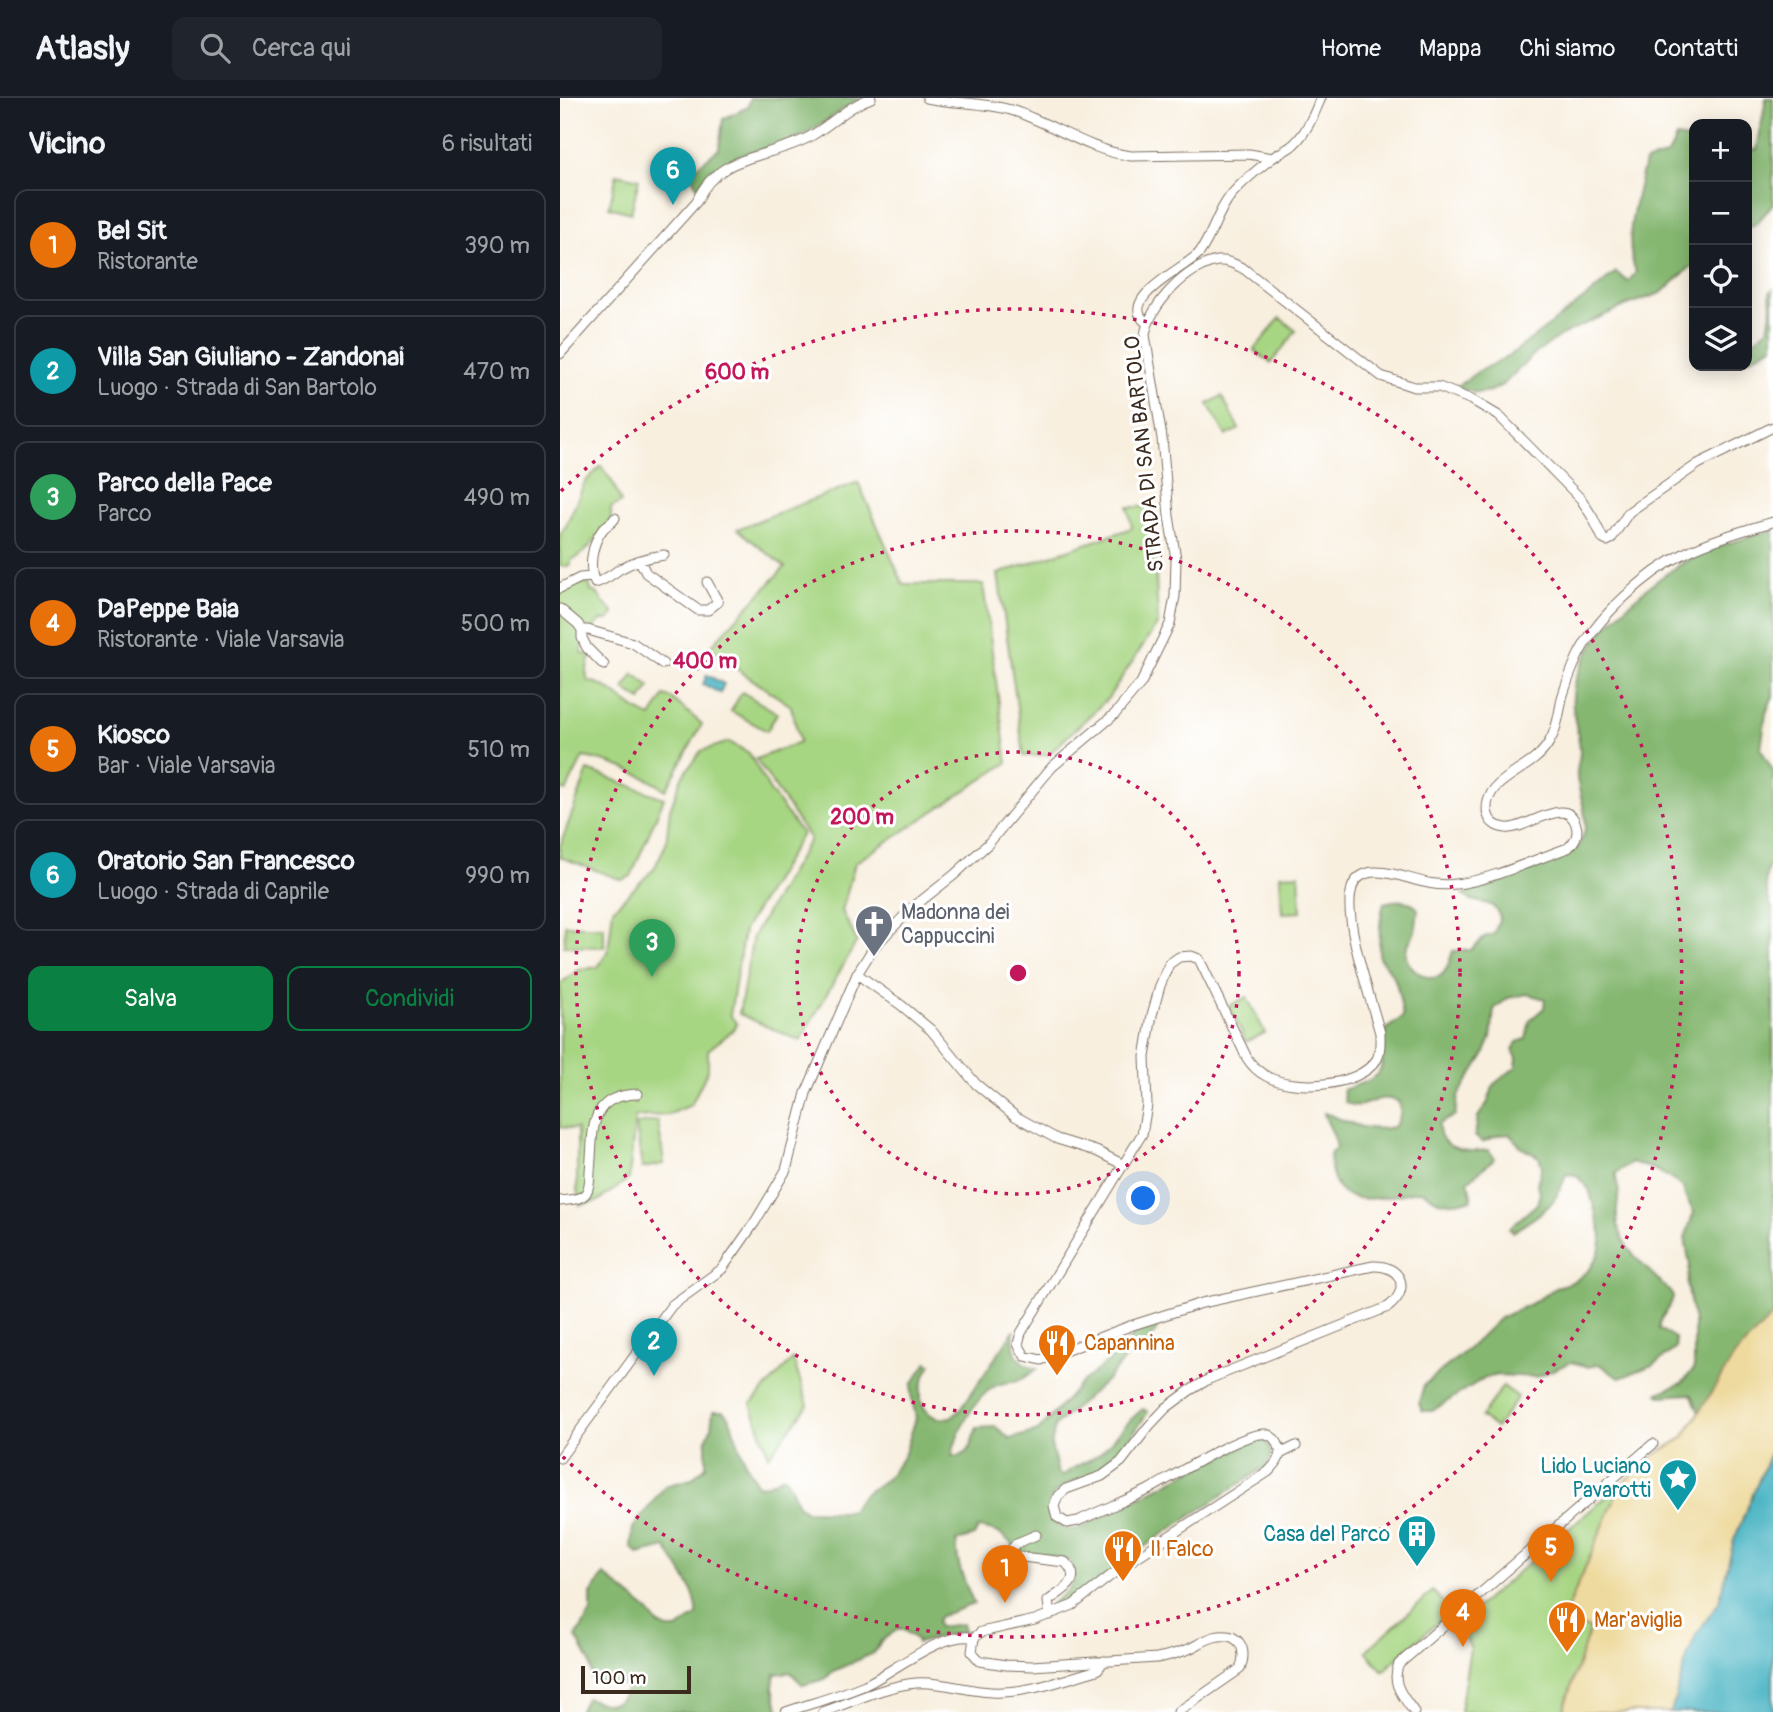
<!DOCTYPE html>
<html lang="it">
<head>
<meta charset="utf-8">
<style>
  :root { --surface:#171b24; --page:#20242c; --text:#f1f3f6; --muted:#9ea1a6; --line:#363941; --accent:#0b8043 }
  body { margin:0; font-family:Pangolin,sans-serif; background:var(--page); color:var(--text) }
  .controls { position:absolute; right:21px; top:21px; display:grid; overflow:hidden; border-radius:14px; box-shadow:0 4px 18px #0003 }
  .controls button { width:63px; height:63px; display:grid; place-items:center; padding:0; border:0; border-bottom:2px solid var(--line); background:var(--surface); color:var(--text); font:35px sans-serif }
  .scale { position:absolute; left:21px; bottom:18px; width:110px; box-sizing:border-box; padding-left:7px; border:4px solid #3b2a1e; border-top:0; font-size:19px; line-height:24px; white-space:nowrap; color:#3b2a1e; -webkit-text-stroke:5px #fff; paint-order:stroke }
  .you { position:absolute; left:584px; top:1101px; width:24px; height:24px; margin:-18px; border:5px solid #fff; border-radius:50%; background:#1a73e8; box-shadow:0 0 0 10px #1a73e833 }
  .badge { display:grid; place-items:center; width:46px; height:46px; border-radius:50%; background:var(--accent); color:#fff; font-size:23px; font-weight:700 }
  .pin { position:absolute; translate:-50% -58px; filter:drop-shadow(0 2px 4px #0008) }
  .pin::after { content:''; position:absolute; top:37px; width:24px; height:21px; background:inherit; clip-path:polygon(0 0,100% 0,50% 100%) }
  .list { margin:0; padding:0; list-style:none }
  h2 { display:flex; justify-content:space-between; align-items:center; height:91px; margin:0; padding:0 28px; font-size:30px }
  h2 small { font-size:23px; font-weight:400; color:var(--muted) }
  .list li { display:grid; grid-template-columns:46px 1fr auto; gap:21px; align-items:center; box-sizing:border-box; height:112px; margin:0 14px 14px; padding:0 14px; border:2px solid var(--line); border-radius:14px }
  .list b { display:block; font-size:26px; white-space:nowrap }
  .list p { margin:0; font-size:23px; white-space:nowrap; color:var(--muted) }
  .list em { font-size:23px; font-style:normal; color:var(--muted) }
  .actions { display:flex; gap:14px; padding:21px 28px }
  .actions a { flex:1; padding:16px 0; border:2px solid var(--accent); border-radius:14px; text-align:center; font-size:24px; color:var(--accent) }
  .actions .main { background:var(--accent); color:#fff }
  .icon { flex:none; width:38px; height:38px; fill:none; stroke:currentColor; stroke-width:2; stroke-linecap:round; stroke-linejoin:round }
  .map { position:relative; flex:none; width:1213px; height:1614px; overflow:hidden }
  header { display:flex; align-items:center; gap:42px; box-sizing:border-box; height:98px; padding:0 35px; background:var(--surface); border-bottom:2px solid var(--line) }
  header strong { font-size:33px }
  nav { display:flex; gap:38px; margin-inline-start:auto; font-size:24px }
  .search { width:490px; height:63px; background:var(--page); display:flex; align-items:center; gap:18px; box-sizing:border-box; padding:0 24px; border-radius:14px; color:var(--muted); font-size:26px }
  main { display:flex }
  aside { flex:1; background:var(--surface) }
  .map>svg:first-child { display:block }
</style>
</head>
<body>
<header>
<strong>Atlasly</strong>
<div class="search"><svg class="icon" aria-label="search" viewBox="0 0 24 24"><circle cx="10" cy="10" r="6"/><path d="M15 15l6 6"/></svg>Cerca qui</div>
<nav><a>Home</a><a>Mappa</a><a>Chi siamo</a><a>Contatti</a></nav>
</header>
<main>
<aside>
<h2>Vicino<small>6 risultati</small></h2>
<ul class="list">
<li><span class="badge" style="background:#e8710a">1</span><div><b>Bel Sit</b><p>Ristorante</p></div><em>390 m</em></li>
<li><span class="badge" style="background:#0f9aa8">2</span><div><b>Villa San Giuliano - Zandonai</b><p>Luogo · Strada di San Bartolo</p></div><em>470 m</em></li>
<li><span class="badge" style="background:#2e9e5b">3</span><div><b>Parco della Pace</b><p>Parco</p></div><em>490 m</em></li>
<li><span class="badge" style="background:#e8710a">4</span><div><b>DaPeppe Baia</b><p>Ristorante · Viale Varsavia</p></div><em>500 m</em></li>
<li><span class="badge" style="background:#e8710a">5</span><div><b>Kiosco</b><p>Bar · Viale Varsavia</p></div><em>510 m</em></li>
<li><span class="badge" style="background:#0f9aa8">6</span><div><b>Oratorio San Francesco</b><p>Luogo · Strada di Caprile</p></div><em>990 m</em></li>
</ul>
<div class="actions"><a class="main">Salva</a><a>Condividi</a></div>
</aside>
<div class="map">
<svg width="1213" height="1614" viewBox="0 0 1213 1614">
  <rect width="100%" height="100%" fill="#fff"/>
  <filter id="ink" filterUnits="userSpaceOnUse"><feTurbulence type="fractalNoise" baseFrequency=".0143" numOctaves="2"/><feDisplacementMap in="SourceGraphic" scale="14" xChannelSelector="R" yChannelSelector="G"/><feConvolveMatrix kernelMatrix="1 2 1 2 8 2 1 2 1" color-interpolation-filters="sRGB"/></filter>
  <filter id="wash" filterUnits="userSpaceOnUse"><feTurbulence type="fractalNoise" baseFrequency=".00686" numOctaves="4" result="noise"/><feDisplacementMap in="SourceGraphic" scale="28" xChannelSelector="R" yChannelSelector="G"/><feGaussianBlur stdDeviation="1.57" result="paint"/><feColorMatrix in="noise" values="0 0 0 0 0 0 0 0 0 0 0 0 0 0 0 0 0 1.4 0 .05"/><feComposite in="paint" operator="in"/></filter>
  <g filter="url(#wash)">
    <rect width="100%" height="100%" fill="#f8efdf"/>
    <!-- green -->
    <path fill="#a7d683" stroke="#718050" stroke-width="2" d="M57,76L79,81L71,115L49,109Z
      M720,220L736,233L711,265L694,252Z
      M662,298L679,331L666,338L648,306Z
      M41,368L53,385L61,404L51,410V421C42,432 24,460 12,461L9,468H0V436L6,428L25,384Z
      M298,384L343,486H423L447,665L295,765L282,813L297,843L240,943L179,916L193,838L250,741L196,661L240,644L231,608L148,551L225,469L177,431Z
      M568,409H593L598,525L548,600L488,657L464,658L438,476L572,430Z
      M29,485L31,493L38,496C41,504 49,509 54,516L48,522H42C32,529 21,542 22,555L30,558L26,575L28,583C54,587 67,611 91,619L104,598L111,600L142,626L106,692C82,676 51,663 23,659L6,693L0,691V493L17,486Z
      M74,576L90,588L81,602L64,591Z
      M182,594L217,615L207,633L171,613Z
      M169,644L189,655L210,693L242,736L184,832L170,917L177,926L171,934L148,952V972L131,1007L108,1017L75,1019L69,1081L38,1103L20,1107L17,1091V1031L0,1029V886L18,872L38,869L48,854L53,811L94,771L106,746L110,711L122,679L141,653Z
      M28,672L104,700L71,778L62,782L0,759V748Z
      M739,776L741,814L722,815L720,777Z
      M5,827L44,829V849L4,848Z
      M687,899L705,935L686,944L669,908Z
      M98,1023L104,1066L82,1070L76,1026Z
      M233,1261L248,1307L209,1358L191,1306Z
      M943,1288L958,1299L936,1330L921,1319Z
      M1061,1386L1001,1526L1030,1529L1003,1614H900L910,1550L900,1524Z
      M873,1493L890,1513L823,1573L806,1553Z"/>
    <!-- forest -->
    <path fill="#85b771" stroke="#607048" stroke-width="2" d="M190,0H300L246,36L227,45L178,58L158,70L137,89L130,74L159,51L163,21L188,9Z
      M1206,0H1213V106L1198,124L1187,131V51L1197,52Z
      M1116,39L1134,42V166L1101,195L1067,207L1001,237L971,259L944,286L931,293L916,295L896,289L919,273L949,258L1029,197L1056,174L1068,184L1076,174C1062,139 1077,100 1085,64C1106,57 1108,62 1116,39Z
      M1213,191V248L1187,262V247L1208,231L1211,213L1210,194Z
      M1213,432V598L1206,615L1201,651L1213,673V762C1201,777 1206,796 1213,813V1217L1175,1257L1139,1315L1132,1297L1129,1296L1100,1298L1098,1295L1122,1285L1134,1271V1224L1127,1186L1130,1168L1125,1140L1134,1114L1125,1098L1123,1089L1098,1073L1072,1064L1056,1075C1055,1083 1059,1089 1059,1096C1058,1103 1056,1111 1057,1118C1058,1154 1093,1172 1113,1198C1111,1212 1099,1217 1099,1231L1115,1240L1116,1250L1095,1266L1060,1280C1051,1277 1048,1270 1038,1266L1029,1269L1011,1264L977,1279L939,1277L924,1280L872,1313H862L859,1304L864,1287L908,1251L940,1220L974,1204L997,1189L1015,1183L1030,1171L1039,1155L1042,1137L1029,1091L1016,1077L1006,1076C997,1108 980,1116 953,1134L949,1130L977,1106L980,1095L977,1086L982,1068L979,1059L962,1050L949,1036L939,1037L922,1044L915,1038L918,1019L928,1004L934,986L956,969L957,960L953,952L957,944L966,941L970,922L984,910L985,901L967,896L948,900L934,911L931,940L924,957L898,998L895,1017L879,1026C877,1052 908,1055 928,1052L935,1060L908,1083L912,1102C902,1103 888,1106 879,1103C872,1101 867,1094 860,1093C853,1093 844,1096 838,1097C799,1104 770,1106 770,1056L776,1050C776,1035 767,1028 764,1015C791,1024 803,1035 834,1029C841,1020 842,1014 838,1003C813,993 806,1016 785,1004L783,992C830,976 820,976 826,931L843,919C838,891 839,880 819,860C819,847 820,815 824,805C836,801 849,801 858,811C857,818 857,826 855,833C852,843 845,846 846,858C848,870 868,885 880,878C888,873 890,861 893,853L911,852L925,839L934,836L940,819C930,797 918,810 903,797L912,791C936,783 1007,765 1019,747C1033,726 1020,701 1017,680C1016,671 1020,662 1020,653C1019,628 1008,612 1015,585C1028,534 1096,476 1142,455C1164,445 1190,439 1213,432Z
      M595,1228H598L590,1245L566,1259L548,1281L495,1328L491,1346L498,1376L503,1378C515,1366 528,1365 540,1355C556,1341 566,1323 583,1311L588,1314C574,1334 559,1359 538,1373C525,1382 504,1383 494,1396C479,1416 499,1437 521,1430L628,1374L698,1341C713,1344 713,1355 708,1367L591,1444L511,1505L492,1513V1505C508,1494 521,1483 510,1463L486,1457L462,1456C444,1439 443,1433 418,1430L414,1438L397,1443C395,1466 406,1486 414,1506L380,1518L377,1523L379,1529L402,1526L404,1533L357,1545L356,1541L340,1530L321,1543L314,1555L273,1573L265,1581L243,1587L230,1574L215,1576L213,1589L219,1614H19L26,1600C46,1606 58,1613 68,1588L32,1582L30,1564L16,1539L31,1514V1496L44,1477L87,1512L99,1527L107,1531H117L137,1517C139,1495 116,1467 106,1449L78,1456L71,1449L73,1430L105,1388L132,1381L146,1368V1342L151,1330L153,1313H163L169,1319L185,1364L198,1388C209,1388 214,1382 224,1378L231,1389L238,1407L246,1413L282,1414L291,1412L303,1397L327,1381L344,1358L356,1320L351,1296L352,1286L367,1264L371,1266C359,1286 353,1311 379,1321L391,1319L400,1312L454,1232C452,1253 456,1265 477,1271C471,1275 464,1281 457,1283C450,1285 443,1284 435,1288C414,1300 396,1335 392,1358C412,1360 410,1344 417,1330L436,1329L450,1341L478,1333L522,1284L549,1263L576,1235Z"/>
    <!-- sand -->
    <path fill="#eeda9e" stroke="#94825e" stroke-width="2" d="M1213,1217V1348L1174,1442L1159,1504L1136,1537L1128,1557L1111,1614H1003L1030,1530L1001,1527L1061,1386L1096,1356L1123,1340L1175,1257Z"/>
    <!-- water -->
    <path fill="#46b3c2" stroke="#406e70" stroke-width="2" d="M147,577L164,586L160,595L143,586Z
      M1213,1348V1614H1111L1128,1557L1136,1537L1159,1504L1174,1442Z"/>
  </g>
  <g filter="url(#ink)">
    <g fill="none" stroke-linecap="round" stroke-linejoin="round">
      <defs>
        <path id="minor" d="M367,0C395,6 427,4 454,13C493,26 530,53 571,58L689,56L712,60
          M587,225C554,201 630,168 640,154C653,136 657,114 671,97C682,84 698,71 711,61C718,55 728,52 734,46C747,34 754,16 761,0
          M0,256L137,103C158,54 211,61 251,38C272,26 288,8 311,0
          M55,420C52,426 47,426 43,431C32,445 28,469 35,485C45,482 51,477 60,471C73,463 89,459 104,457
          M80,463L86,475L138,512H148L158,504L147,484
          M0,490L20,480L32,479
          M0,511L18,526L22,532V540L27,550L44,567
          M22,532H28L73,545L103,566
          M297,876L341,907L371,932L416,986L455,1018L497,1041L536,1053L564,1067
          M0,1103C8,1102 21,1102 26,1095C30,1089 30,1080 30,1073C34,1035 26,997 78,996
          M720,1356L736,1348
          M0,1360L112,1207L162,1171L195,1124L226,1072L246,995L297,876L314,849L352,810L394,777L428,746L492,669L555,616L581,585L610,526L615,498L616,461L609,418L602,340L585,237C589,208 628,167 658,163C668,162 676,167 684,171L821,278L854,289H879L912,302L939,318L1021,401L1033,420L1043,441L1047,443L1051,441L1069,414L1138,366L1213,329
          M476,1437L457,1445L451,1452L453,1458L505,1464C525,1483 501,1493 488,1503L490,1517
          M226,1614C252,1605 279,1598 305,1587C331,1575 385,1531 414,1540
          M263,1614C292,1604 324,1588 356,1585C381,1583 406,1593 431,1594C466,1596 503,1582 537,1572L544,1563
          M618,1614L680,1571C688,1550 679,1533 654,1539C646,1541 637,1547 629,1551C618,1555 608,1558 597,1560L472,1568L446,1567L420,1563L412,1554L414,1540L421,1534L475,1522L513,1507L563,1468L708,1374C714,1368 721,1361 720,1351C718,1344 713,1338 706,1336C684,1333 611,1380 588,1392C565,1403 541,1412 518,1423L507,1425L497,1419L494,1408L498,1398L506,1391L542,1378L561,1364L589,1328L606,1310L629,1293L649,1281L828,1209C851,1192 842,1167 813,1168L642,1205L570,1228L481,1262L465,1258L458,1246L461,1235L582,1036L587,1007L585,959L592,917L600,888L609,866L619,859L631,858L639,861L687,960C692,968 697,973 706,978C732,993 799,990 817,961C821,954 820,943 820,935C811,901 784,825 791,794C793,781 804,773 818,774C845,775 864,790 896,786C928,783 976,761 1008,750C1015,743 1019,737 1016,727C1007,695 965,733 946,730C923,728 923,704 935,690C951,673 975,667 988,646C997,632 999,616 1002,600C1006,587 1011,573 1017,560C1036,519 1087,474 1127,454C1154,441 1184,432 1213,424
          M854,1614C843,1598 830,1585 839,1566L1093,1346"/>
      </defs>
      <!-- minor casing -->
      <use href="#minor" stroke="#7d6f62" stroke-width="11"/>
      <!-- minor -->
      <use href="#minor" stroke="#fff" stroke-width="9"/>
    </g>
  </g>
  <!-- distance rings -->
  <g fill="none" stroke="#c2185b" stroke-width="3.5" stroke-dasharray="3.5 7">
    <circle cx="458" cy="875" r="221"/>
    <circle cx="458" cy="875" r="442"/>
    <path d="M1 393A664 664 0 1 1 1 1357"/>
  </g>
  <!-- icons -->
  <defs>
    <symbol id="church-pin" viewBox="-11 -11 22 30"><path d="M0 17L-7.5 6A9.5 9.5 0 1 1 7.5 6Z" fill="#6b7280" stroke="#fff"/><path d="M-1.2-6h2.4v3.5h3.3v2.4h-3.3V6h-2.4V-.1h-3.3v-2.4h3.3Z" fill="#fff"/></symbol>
    <symbol id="restaurant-pin" viewBox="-11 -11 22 30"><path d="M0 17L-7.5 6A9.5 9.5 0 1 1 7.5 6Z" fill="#e8710a" stroke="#fff"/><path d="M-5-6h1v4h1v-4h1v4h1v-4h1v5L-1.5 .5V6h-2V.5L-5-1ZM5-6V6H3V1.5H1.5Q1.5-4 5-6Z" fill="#fff"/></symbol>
    <symbol id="sight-pin" viewBox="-11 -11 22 30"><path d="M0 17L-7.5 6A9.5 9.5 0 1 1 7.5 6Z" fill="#0f9aa8" stroke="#fff"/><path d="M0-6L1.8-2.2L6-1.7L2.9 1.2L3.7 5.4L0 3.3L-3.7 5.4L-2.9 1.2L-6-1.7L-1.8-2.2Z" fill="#fff"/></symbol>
    <symbol id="building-pin" viewBox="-11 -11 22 30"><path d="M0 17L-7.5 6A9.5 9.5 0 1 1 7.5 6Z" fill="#0f9aa8" stroke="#fff"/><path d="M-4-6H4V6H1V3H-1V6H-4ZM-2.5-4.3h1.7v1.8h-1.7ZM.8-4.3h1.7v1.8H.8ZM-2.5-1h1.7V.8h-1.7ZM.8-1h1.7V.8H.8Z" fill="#fff"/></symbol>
  </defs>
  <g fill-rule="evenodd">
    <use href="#church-pin" x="292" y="804" width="44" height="60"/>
    <use href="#restaurant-pin" x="475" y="1223" width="44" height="60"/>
    <use href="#sight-pin" x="1096" y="1358" width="44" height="60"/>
    <use href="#building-pin" x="835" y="1414" width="44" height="60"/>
    <use href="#restaurant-pin" x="541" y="1429" width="44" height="60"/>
    <use href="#restaurant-pin" x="985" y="1500" width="44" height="60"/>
  </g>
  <g text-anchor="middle" stroke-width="6" stroke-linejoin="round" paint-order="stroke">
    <!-- street labels -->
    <g font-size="21" fill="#3b2a1e" stroke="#fff">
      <text transform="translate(584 356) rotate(-96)" y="7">STRADA DI SAN BARTOLO</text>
    </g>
    <!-- worship labels -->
    <g font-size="21" fill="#5b616d" stroke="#fff" text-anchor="start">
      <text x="341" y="821">Madonna dei<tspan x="341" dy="24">Cappuccini</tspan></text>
    </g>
    <!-- food labels -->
    <g font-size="21" fill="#c56008" stroke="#fff" text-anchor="start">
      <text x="524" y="1252">Capannina</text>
      <text x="590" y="1458">Il Falco</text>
      <text x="1034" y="1529">Mar'aviglia</text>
    </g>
    <!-- culture labels -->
    <g font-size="21" fill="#0d838f" stroke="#fff" text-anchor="end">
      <text x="1091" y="1375">Lido Luciano<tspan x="1091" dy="24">Pavarotti</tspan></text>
      <text x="830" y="1443">Casa del Parco</text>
    </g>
  </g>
  <circle cx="458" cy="875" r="10" fill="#c2185b" stroke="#fff" stroke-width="3.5"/>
  <g font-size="21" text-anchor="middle" font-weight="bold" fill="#c2185b" stroke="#fff" stroke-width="6" stroke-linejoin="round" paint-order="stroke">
    <text x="177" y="281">600 m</text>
    <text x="145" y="570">400 m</text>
    <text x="302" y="726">200 m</text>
  </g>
</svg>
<div class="controls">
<button>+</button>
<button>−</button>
<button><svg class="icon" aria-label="locate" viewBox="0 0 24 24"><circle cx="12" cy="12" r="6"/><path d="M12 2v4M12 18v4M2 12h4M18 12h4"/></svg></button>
<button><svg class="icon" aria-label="layers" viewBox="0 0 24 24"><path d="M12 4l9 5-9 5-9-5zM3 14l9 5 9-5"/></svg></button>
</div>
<div class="scale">100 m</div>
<div class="you"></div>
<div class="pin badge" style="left:445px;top:1505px;background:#e8710a">1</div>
<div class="pin badge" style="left:94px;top:1278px;background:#0f9aa8">2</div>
<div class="pin badge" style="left:92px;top:879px;background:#2e9e5b">3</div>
<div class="pin badge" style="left:903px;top:1549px;background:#e8710a">4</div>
<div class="pin badge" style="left:991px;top:1484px;background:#e8710a">5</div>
<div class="pin badge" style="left:113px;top:107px;background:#0f9aa8">6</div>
</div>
</main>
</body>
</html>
